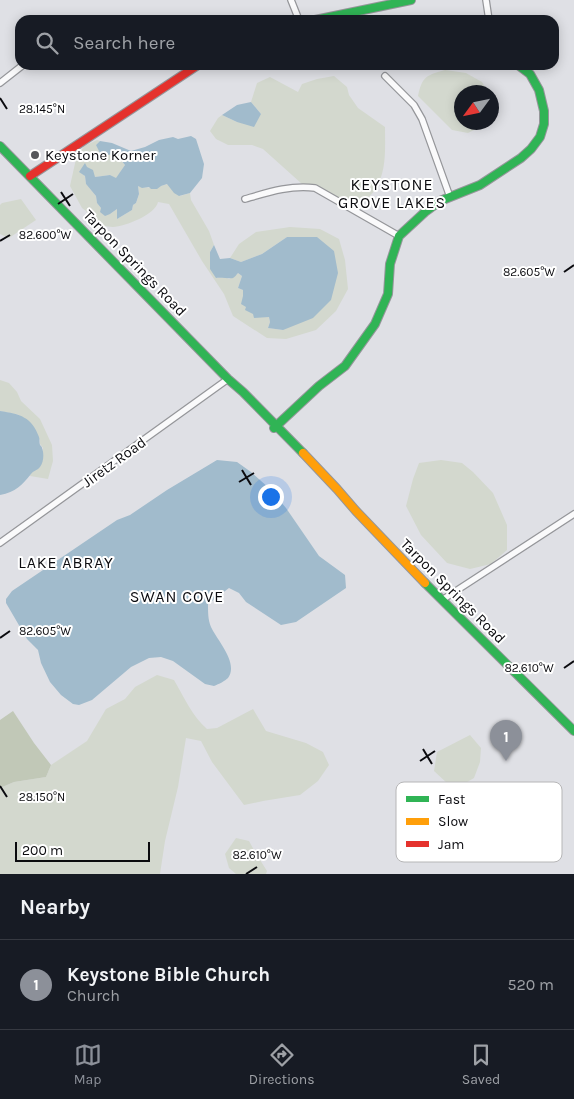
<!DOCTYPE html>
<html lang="en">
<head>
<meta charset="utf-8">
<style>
  :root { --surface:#171b24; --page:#242831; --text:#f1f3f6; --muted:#9ea1a6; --line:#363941; --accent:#8c9099 }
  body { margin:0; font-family:Karla,sans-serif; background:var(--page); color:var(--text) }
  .compass { position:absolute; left:454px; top:85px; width:45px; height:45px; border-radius:50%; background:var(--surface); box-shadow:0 2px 12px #0003; rotate:237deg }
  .scale { position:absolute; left:15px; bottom:12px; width:135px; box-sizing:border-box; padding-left:5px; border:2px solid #0b0b0f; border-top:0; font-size:14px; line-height:18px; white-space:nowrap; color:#0b0b0f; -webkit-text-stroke:4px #fff; paint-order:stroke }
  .you { position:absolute; left:270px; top:496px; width:18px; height:18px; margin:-12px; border:4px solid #fff; border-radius:50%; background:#1a73e8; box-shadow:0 0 0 8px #1a73e833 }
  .badge { display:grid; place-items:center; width:32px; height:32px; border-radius:50%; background:var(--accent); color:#fff; font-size:16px; font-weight:700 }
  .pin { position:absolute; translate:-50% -41px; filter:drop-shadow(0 1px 2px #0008) }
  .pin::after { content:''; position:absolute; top:26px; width:18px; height:15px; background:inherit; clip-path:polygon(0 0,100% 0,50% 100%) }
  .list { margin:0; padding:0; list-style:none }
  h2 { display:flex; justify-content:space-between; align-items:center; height:65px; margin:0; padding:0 20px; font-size:21px }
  h2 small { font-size:16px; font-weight:400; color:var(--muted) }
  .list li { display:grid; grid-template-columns:32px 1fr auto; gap:15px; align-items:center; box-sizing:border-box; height:90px; padding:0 20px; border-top:1px solid var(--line) }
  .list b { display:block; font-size:19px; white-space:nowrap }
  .list p { margin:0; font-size:16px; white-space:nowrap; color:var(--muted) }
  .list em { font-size:16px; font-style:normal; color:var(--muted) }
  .icon { flex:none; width:28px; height:28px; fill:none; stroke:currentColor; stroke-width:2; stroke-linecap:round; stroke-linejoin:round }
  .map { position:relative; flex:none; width:574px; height:874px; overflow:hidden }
  .search { position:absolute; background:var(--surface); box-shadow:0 2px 12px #0003; left:15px; right:15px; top:15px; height:55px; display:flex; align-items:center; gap:12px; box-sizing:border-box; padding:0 18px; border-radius:15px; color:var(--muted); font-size:19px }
  .sheet { height:155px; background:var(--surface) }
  nav { display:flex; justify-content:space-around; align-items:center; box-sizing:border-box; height:70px; border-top:1px solid var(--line); background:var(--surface); font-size:14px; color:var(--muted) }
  nav a { display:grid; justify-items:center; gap:2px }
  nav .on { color:var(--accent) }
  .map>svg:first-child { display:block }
</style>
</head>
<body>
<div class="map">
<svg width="574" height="874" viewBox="0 0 574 874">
  <rect width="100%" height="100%" fill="#dfe0e5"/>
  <!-- green -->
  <path fill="#d3d8ce" d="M445,70L466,73L482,82L488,92H462V122L486,123L482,126L468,133L452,130L418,96C422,77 426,75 445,70Z
    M334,76L347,87L349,95L358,108L385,127C385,149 387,171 375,190C372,194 368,198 364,202L340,199L317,186L302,184L263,149L252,145H228L216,139L210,131L218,118L222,115L237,122L261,114L251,102L257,83L270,77L298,92L302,84L317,79Z
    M97,140L100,141L96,145L114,154L119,152L121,160L125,165L116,179L110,175L95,177L80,172L85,176L86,184L96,196L97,203L101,208L110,214L117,209V219L132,210L133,205L136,203L139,194L138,186C146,189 159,187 168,184L180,196L190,193L191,200L209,231L214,245L210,252L217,278L225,277L229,279L238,273L242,276L238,288L243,290L246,307L259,317H269L270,322L268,328L283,330L287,237L262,254L241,262L230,258L239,244L256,232L290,227L320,229L339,239L345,260L348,289L336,311L316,330L286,339L267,338L233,316L224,294L202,261L169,204L158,202C155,215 126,226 113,227C106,227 99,224 93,222L86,211L82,208L70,186L76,159L84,146Z
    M21,199L36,220L9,238L0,234V205L2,203Z
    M0,380L9,383L17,392L21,401L40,419L52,445L53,461L48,479L30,476L31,473L40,467L43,448L40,444V440L19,415L0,411Z
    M441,460L462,463L473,472L493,493L507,525V550L491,564L470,569L447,563L421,535L406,506L413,479L419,463Z
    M157,675L174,680C184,697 192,716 207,729L217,728L253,709L266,731L306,743L323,752L329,765L318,781L300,795L263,801L244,805L212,762L201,741L186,738L178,787L165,841L160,874H0V788L14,782L46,777L51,765L87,741L106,709L125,699L135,687Z
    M470,735L481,748L480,762L474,778L462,785L448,784L434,771L437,752Z
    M236,838L249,841L255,852L267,871L266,874H236L229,868L225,854Z"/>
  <!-- forest -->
  <path fill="#c1c8b7" d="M13,711L34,743L51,765L46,777L14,782L0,788V720Z"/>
  <!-- water -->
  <path fill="#a1bbcc" d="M251,102L261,114L254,127L237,122L222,115L237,105Z
    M191,136L196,139L204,164L202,178L190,193L179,196L174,193L167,184L161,186L157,189H151L149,187L142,188L138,186L139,194L136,203L133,205L132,210L117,219V209L110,214L105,216L100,212L101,208L97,203L96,196L86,184L85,176L79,172L85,163L87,167L93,170L95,177L110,175L116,178L125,165L121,160L119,152L105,156L100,153L96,145L100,141L112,143L131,151L145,147L159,140L173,137L178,139Z
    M287,237H317L334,251L338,273L331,300L313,318L283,330L268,328L270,322L269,317L254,318L253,314L245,310L246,307L241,304L243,296V290L238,288L242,276L238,273C236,275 235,277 233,278C231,279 220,277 216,278L210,269V252L214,245L220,259L230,258L241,262L262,254Z
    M0,411C20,414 32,417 39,437C40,440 39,442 40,445C41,446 42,447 42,448C44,453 44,462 40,467C38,470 33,471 31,474C22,485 16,492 0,495Z
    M217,460L237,462L251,472L269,488L286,508L319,556L345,575L346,588L296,622L281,625L246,602L239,593L229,588L208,604C208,612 208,620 211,627C217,640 239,663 228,678C225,681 219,684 214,686L205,684L173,661L161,657L149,658L131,667L92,700L79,705L73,704L61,695L50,682L41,663L38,650L27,639L6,603V599L12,591L117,520L130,515L167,490Z"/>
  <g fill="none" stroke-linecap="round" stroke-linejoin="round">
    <defs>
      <path id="street" d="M291,0L299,20
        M486,0L489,20
        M385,76L414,105L422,119L450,197
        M0,83L23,65
        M245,199C269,192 290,185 315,188L399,236
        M0,543L228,379
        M442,600L574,514"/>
      <path id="fast" d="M315,20L411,0
        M0,146L228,379L243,392L303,453
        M274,428L319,386L345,366L375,324L388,294L390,264L399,236L425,212L440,201L480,185L521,158L531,149L540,137L544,124V111L539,90L530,74L518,65
        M425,583L574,731"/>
      <path id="slow" d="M303,453L337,489L356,511L425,583"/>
      <path id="jam" d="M30,176L198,65"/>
    </defs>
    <!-- street casing -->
    <use href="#street" stroke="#95969a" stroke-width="8"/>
    <!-- fast casing -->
    <use href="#fast" stroke="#95969a" stroke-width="10"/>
    <!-- slow casing -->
    <use href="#slow" stroke="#95969a" stroke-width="10"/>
    <!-- jam casing -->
    <use href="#jam" stroke="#95969a" stroke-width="10"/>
    <!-- street -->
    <use href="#street" stroke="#fafafb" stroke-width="5.5"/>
    <!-- fast -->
    <use href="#fast" stroke="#30b455" stroke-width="8"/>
    <!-- slow -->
    <use href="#slow" stroke="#ff9f0a" stroke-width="8"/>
    <!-- jam -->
    <use href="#jam" stroke="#e5322d" stroke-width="8"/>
  </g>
  <!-- ticks -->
  <path fill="none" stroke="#0b0b0f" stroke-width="2" d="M0,98L7,109M61,192L70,206M58,204L73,194M0,241L10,235M564,272L574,265M242,470L251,485M239,482L254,473M0,638L10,631M564,668L574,661M423,749L432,764M420,761L435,751M0,786L7,797M246,874L257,867"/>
  <!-- markers -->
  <circle fill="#55565a" stroke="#fff" stroke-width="2" cx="35" cy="155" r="5"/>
  <g text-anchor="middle" stroke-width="4" stroke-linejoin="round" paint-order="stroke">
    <!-- poi labels -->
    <g font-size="15" fill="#0b0b0f" stroke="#fff" text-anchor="start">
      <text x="45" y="160">Keystone Korner</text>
    </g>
    <!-- street labels -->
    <g font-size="15" fill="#0b0b0f" stroke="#fff">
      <text transform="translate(135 263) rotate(46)" y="5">Tarpon Springs Road</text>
      <text transform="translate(114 462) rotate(-36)" y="5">Jiretz Road</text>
      <text transform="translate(453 591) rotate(45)" y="5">Tarpon Springs Road</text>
    </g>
    <!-- neighbourhood labels -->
    <g font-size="16" letter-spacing="1" fill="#0b0b0f" stroke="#fff">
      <text x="392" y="190">KEYSTONE<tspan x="392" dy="18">GROVE LAKES</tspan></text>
      <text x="66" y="568">LAKE ABRAY</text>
      <text x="177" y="602">SWAN COVE</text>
    </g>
  </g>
  <!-- legend -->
  <rect x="396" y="782" width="166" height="80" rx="8" fill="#fff" stroke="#b6b6b7" stroke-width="1"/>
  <rect x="406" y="796" width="23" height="6" fill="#30b455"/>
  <rect x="406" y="818" width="23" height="7" fill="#ff9f0a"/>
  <rect x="406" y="841" width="23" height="6" fill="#e5322d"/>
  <g font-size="14" fill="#0b0b0f">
    <text x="438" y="804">Fast</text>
    <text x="438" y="826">Slow</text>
    <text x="438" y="849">Jam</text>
  </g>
  <g font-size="12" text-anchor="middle" fill="#0b0b0f" stroke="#fff" stroke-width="4" stroke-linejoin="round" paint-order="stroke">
    <text x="42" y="113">28.145°N</text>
    <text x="45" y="239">82.600°W</text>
    <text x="529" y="276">82.605°W</text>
    <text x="45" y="635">82.605°W</text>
    <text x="529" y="672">82.610°W</text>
    <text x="42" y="801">28.150°N</text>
    <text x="257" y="859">82.610°W</text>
  </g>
</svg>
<svg class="compass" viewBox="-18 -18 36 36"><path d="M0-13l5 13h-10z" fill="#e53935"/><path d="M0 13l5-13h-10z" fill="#9ea1a6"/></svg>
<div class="scale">200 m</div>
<div class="you"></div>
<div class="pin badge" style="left:506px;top:761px">1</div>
<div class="search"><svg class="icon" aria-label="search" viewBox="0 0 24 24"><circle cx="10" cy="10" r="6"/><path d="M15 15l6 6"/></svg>Search here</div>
</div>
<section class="sheet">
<h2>Nearby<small></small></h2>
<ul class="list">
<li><span class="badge">1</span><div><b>Keystone Bible Church</b><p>Church</p></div><em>520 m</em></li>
</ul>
</section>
<nav>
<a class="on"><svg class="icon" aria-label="map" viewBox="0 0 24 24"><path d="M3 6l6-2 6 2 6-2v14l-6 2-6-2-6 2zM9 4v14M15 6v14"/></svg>Map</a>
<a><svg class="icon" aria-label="directions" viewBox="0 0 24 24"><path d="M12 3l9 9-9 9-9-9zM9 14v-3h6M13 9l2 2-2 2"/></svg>Directions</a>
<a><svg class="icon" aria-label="saved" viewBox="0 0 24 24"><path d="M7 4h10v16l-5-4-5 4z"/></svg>Saved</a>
</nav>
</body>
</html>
